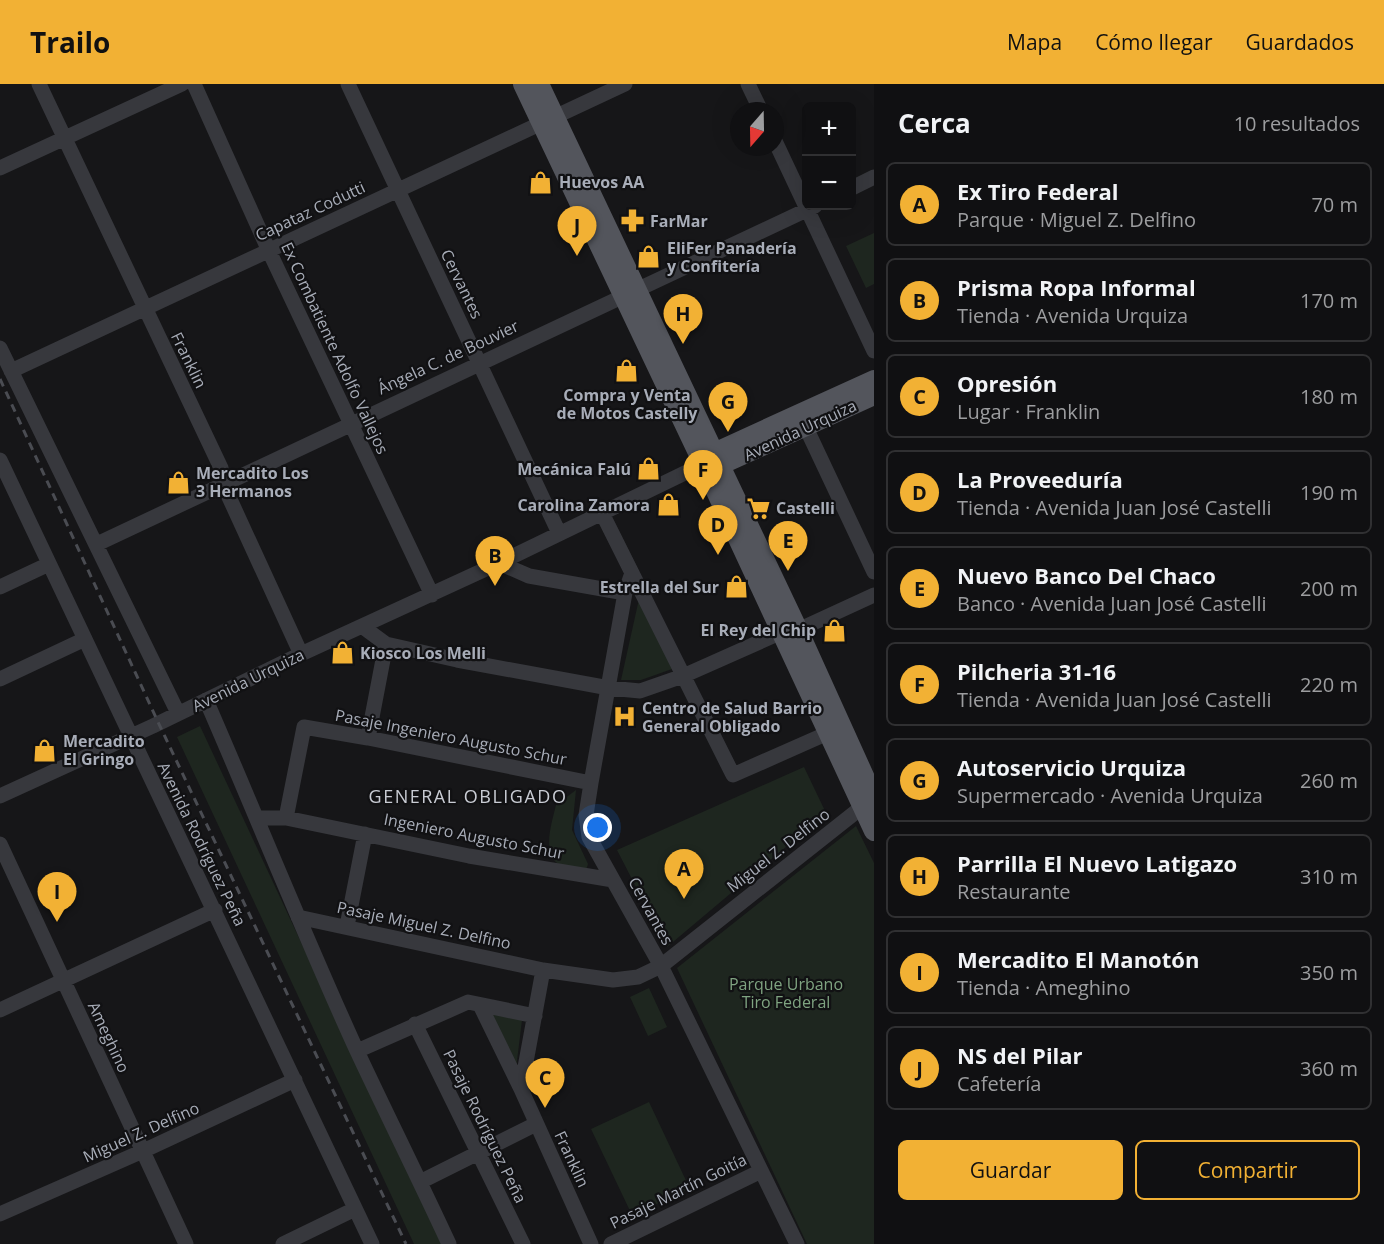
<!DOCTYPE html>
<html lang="es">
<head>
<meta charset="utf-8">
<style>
  :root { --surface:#101012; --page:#19191b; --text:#f1f3f6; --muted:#9c9d9f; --line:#303032; --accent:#f2b134 }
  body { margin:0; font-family:"Open Sans",sans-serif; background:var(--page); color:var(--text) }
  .controls { position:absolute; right:18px; top:18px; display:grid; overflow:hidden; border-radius:9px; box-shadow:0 6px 24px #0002 }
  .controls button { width:54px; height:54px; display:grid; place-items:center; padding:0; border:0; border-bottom:2px solid var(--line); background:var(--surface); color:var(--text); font:30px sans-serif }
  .compass { position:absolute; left:730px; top:18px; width:54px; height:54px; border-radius:50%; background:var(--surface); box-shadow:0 6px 24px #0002; rotate:200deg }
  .you { position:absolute; left:598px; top:744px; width:21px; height:21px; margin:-15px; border:4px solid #fff; border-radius:50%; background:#1a73e8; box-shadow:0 0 0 9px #1a73e833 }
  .badge { display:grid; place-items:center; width:39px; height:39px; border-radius:50%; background:var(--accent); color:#111; font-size:20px; font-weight:700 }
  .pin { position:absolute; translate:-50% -50px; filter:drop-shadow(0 2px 3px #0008) }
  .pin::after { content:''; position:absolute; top:32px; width:21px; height:18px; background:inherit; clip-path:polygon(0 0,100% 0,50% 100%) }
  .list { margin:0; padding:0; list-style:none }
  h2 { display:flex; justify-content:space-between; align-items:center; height:78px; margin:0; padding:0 24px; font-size:26px }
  h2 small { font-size:20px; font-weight:400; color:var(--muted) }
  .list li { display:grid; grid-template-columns:39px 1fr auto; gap:18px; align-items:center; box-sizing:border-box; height:84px; margin:0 12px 12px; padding:0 12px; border:2px solid var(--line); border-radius:9px }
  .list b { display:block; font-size:22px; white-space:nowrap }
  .list p { margin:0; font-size:20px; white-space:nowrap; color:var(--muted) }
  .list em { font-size:20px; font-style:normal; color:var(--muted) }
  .actions { display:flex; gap:12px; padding:18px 24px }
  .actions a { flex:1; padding:14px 0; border:2px solid var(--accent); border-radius:9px; text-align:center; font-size:21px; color:var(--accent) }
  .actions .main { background:var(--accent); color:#111 }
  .map { position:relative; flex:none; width:874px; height:1160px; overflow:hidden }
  header { display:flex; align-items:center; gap:36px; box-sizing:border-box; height:84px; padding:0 30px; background:var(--accent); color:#111 }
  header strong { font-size:28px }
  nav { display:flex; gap:33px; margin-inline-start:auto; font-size:21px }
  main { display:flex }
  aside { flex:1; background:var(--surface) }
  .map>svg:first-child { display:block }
</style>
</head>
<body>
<header>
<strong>Trailo</strong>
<nav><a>Mapa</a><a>Cómo llegar</a><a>Guardados</a></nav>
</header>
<main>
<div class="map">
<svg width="874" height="1160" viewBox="0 0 874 1160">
  <rect width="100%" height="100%" fill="#161618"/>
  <!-- park -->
  <path fill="#1e261f" d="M874,149V200L866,204L846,162Z
    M639,515L672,585L641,596H621Z
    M200,642L442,1160H414L177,653Z
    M804,683L826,729L667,863L617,766Z
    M576,706L572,746L588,780L586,786C579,785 569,785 562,782C540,773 552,738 556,721Z
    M856,742L874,779V1160H807L677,884Z
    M649,904L667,943L648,952L630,913Z
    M488,928L522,936L516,985Z
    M649,1018L690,1105L632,1131L591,1045Z"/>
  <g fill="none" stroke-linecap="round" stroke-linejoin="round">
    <!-- minor -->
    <path stroke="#37383d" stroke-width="15" d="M39,0L221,384L223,400L301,570
      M194,0L269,167L432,511
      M348,0L559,449
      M748,0L761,27
      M775,57L874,267
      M0,84L182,0
      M852,104L874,93
      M0,264L178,629
      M11,287L625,0
      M801,333L874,488
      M0,376L372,1160
      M602,429L733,691L828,649
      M97,460L815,122
      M499,479L529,492L625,509
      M632,489L625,509L591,699L586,731L589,753L661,882L797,1160
      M0,503L49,480
      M363,543L386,560L457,576L609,604L640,607L683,592L782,548L798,546L874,511
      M0,595L85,555
      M206,616C257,733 304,851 357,967C387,1031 419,1095 449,1160
      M368,654L386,560
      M0,712L153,642L301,570L499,479L691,386L701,375
      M257,734H286L469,772L613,796
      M286,734L304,643L368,654L591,699
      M0,760L186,1160
      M298,833L543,886L613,896L638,893L661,882L862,723L872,721
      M347,842L365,750
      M480,921L521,1005L591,1160
      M0,926L215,826
      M415,940L523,1160
      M357,967L468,918L535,932
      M521,1005L543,886
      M420,1098L536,1040
      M0,1130L143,1067L295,996
      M283,1160L355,1125
      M611,1160L761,1087"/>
    <!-- major -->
    <path stroke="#53555c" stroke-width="20" d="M523,0L701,375L874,747
      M539,0L798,546L874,714
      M703,374L874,296
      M709,386L874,311"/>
    <!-- rail -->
    <path stroke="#4a4c52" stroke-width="3" stroke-dasharray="8 6" stroke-linecap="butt" d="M0,295L158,638L406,1160"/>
  </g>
  <!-- icons -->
  <defs>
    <symbol id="shop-bare" viewBox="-9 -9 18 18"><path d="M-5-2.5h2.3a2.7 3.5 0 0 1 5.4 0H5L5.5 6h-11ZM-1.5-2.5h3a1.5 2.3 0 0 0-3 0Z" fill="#f2b134" stroke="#111113" stroke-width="2.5" paint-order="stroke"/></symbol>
    <symbol id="pharmacy-bare" viewBox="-9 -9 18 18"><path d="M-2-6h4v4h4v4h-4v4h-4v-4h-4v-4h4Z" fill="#f2b134" stroke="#111113" stroke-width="2.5" paint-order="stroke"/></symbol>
    <symbol id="supermarket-bare" viewBox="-9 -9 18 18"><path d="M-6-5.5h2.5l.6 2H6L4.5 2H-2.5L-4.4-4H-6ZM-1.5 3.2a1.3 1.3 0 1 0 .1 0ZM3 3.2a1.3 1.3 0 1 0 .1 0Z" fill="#f2b134" stroke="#111113" stroke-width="2.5" paint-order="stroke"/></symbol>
    <symbol id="hospital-bare" viewBox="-9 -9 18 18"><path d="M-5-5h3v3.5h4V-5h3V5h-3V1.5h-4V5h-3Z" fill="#f2b134" stroke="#111113" stroke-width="2.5" paint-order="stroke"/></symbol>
  </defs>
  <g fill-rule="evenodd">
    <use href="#shop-bare" x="524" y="82" width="33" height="33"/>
    <use href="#pharmacy-bare" x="616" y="120" width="33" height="33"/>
    <use href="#shop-bare" x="632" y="156" width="33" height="33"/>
    <use href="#shop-bare" x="610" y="270" width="33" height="33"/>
    <use href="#shop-bare" x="632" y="368" width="33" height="33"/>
    <use href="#shop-bare" x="162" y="382" width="33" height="33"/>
    <use href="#shop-bare" x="652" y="404" width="33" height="33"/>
    <use href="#supermarket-bare" x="742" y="408" width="33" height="33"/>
    <use href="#shop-bare" x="720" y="486" width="33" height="33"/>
    <use href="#shop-bare" x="818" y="530" width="33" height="33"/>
    <use href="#shop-bare" x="326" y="552" width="33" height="33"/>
    <use href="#hospital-bare" x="608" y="616" width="33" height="33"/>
    <use href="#shop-bare" x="28" y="650" width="33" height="33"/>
  </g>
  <g text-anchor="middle" stroke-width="4.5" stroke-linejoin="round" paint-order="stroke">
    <!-- poi labels -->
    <g font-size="16" font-weight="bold" fill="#a8adb8" stroke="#111113" text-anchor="start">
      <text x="559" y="104">Huevos AA</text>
      <text x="650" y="143">FarMar</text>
      <text x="667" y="170">EliFer Panadería<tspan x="667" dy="18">y Confitería</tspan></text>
      <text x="627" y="317" text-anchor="middle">Compra y Venta<tspan x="627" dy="18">de Motos Castelly</tspan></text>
      <text x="631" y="391" text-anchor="end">Mecánica Falú</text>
      <text x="196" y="395">Mercadito Los<tspan x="196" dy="18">3 Hermanos</tspan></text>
      <text x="650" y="427" text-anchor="end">Carolina Zamora</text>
      <text x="776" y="430">Castelli</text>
      <text x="719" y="509" text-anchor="end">Estrella del Sur</text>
      <text x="816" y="552" text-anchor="end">El Rey del Chip</text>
      <text x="360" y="575">Kiosco Los Melli</text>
      <text x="642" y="630">Centro de Salud Barrio<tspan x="642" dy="18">General Obligado</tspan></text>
      <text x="63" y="663">Mercadito<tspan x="63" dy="18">El Gringo</tspan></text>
    </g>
    <!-- street labels -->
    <g font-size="16" fill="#a8adb8" stroke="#111113">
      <text transform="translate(310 127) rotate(-25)" y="6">Capataz Codutti</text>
      <text transform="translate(462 200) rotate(64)" y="6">Cervantes</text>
      <text transform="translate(335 264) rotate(65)" y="6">Ex Combatiente Adolfo Vallejos</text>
      <text transform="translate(448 273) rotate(-25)" y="6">Ángela C. de Bouvier</text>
      <text transform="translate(189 276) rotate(64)" y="6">Franklin</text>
      <text transform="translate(800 346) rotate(-25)" y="6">Avenida Urquiza</text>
      <text transform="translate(248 596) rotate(-26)" y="6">Avenida Urquiza</text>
      <text transform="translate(451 653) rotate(11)" y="6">Pasaje Ingeniero Augusto Schur</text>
      <text transform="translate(474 752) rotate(11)" y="6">Ingeniero Augusto Schur</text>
      <text transform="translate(202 760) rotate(64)" y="6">Avenida Rodríguez Peña</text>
      <text transform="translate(778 766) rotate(-38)" y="6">Miguel Z. Delfino</text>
      <text transform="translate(651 827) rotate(61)" y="6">Cervantes</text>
      <text transform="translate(424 841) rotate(12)" y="6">Pasaje Miguel Z. Delfino</text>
      <text transform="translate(109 953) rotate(65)" y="6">Ameghino</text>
      <text transform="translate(485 1042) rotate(64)" y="6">Pasaje Rodríguez Peña</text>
      <text transform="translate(141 1048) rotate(-24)" y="6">Miguel Z. Delfino</text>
      <text transform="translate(572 1075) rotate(65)" y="6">Franklin</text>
      <text transform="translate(678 1107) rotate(-26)" y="6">Pasaje Martín Goitía</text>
    </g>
    <!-- park labels -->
    <g font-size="16" fill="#7fa381" stroke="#111113">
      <text x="786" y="906">Parque Urbano<tspan x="786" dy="18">Tiro Federal</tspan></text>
    </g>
    <!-- neighbourhood labels -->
    <g font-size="18" letter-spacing="1.5" fill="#c9ccd4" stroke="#111113">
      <text x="468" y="719">GENERAL OBLIGADO</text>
    </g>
  </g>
</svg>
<div class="controls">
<button>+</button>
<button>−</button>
</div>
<svg class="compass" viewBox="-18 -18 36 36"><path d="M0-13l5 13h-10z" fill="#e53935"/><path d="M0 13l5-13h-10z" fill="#9c9d9f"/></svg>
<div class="you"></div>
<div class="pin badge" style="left:684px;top:815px">A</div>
<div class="pin badge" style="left:495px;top:502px">B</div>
<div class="pin badge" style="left:545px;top:1024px">C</div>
<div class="pin badge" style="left:718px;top:471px">D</div>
<div class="pin badge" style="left:788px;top:487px">E</div>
<div class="pin badge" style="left:703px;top:416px">F</div>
<div class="pin badge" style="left:728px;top:348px">G</div>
<div class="pin badge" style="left:683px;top:260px">H</div>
<div class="pin badge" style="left:57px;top:838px">I</div>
<div class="pin badge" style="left:577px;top:172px">J</div>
</div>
<aside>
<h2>Cerca<small>10 resultados</small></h2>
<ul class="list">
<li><span class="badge">A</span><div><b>Ex Tiro Federal</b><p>Parque · Miguel Z. Delfino</p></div><em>70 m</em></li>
<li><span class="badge">B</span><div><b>Prisma Ropa Informal</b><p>Tienda · Avenida Urquiza</p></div><em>170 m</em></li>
<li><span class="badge">C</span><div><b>Opresión</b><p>Lugar · Franklin</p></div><em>180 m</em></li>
<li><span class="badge">D</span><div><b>La Proveeduría</b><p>Tienda · Avenida Juan José Castelli</p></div><em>190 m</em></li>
<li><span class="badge">E</span><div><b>Nuevo Banco Del Chaco</b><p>Banco · Avenida Juan José Castelli</p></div><em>200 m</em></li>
<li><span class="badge">F</span><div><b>Pilcheria 31-16</b><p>Tienda · Avenida Juan José Castelli</p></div><em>220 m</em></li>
<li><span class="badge">G</span><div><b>Autoservicio Urquiza</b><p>Supermercado · Avenida Urquiza</p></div><em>260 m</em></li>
<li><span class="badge">H</span><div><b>Parrilla El Nuevo Latigazo</b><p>Restaurante</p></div><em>310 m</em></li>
<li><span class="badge">I</span><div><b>Mercadito El Manotón</b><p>Tienda · Ameghino</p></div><em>350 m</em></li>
<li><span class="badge">J</span><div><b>NS del Pilar</b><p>Cafetería</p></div><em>360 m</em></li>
</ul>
<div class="actions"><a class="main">Guardar</a><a>Compartir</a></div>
</aside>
</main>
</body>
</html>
